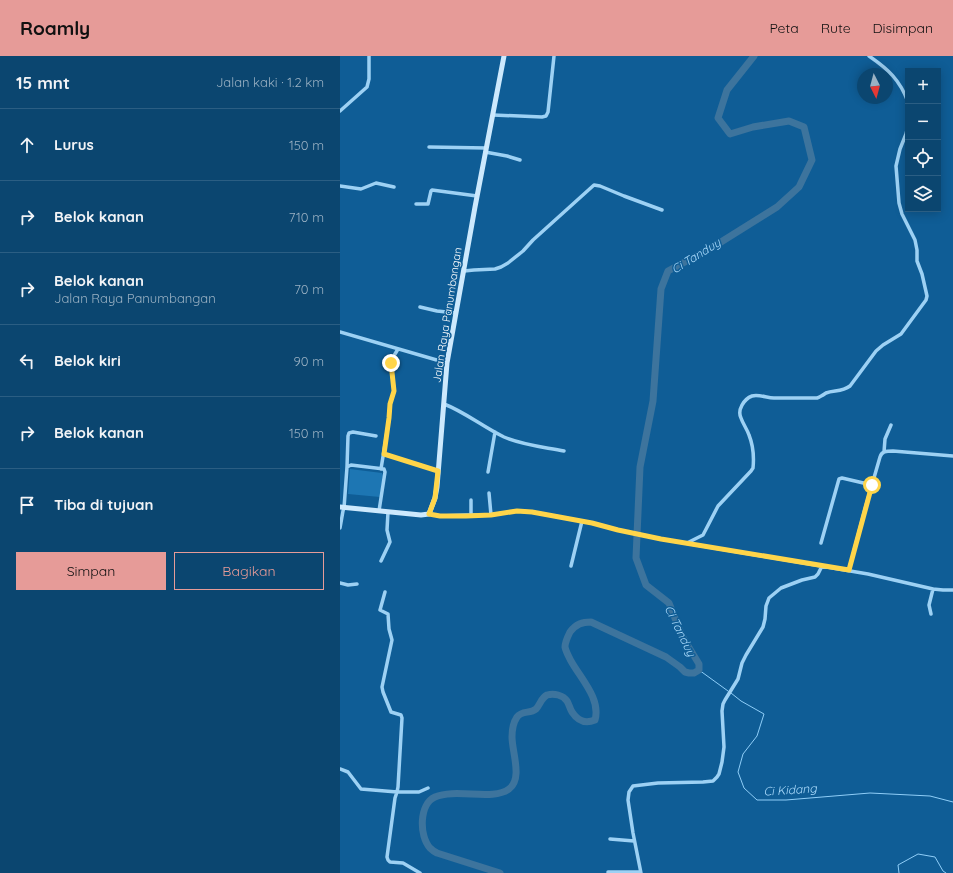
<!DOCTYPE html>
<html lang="id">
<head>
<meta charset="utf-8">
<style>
  :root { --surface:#0b4670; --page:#144d75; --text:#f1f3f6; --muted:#9ab1c3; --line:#2b5e83; --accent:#e69b98 }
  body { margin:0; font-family:Quicksand,sans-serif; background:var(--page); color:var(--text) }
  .controls { position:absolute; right:12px; top:12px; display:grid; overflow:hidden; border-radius:0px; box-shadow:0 2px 10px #0003 }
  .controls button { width:36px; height:36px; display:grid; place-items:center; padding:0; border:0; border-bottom:1px solid var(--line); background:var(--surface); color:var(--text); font:20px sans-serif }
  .compass { position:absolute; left:517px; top:12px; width:36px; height:36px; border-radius:50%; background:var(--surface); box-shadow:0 2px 10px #0003; rotate:174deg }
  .stop { position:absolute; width:12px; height:12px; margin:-9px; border:3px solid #ffd54a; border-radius:50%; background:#fff }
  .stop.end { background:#ffd54a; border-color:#fff; box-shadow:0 1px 4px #0008 }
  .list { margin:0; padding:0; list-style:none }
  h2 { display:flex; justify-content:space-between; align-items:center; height:52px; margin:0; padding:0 16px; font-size:17px }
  h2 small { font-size:13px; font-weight:400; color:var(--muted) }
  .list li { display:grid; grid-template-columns:26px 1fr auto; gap:12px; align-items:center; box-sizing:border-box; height:72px; padding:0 16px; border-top:1px solid var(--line) }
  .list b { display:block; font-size:15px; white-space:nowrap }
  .list p { margin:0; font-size:13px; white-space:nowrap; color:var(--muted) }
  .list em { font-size:13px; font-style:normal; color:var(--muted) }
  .actions { display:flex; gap:8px; padding:12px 16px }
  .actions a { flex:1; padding:9px 0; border:1px solid var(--accent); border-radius:0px; text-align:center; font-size:14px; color:var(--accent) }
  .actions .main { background:var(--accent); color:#111 }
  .icon { flex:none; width:22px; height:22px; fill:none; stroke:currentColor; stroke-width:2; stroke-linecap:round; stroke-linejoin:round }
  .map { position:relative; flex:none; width:613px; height:817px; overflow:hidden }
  header { display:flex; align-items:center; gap:24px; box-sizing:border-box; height:56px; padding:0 20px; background:var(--accent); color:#111 }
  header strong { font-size:19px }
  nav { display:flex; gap:22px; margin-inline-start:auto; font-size:14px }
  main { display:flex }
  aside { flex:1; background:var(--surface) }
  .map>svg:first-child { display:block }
</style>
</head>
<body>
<header>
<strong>Roamly</strong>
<nav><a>Peta</a><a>Rute</a><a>Disimpan</a></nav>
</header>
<main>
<aside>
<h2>15 mnt<small>Jalan kaki · 1.2 km</small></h2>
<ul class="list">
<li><svg class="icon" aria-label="ahead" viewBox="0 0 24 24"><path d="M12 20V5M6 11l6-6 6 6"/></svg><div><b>Lurus</b></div><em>150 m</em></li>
<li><svg class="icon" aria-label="right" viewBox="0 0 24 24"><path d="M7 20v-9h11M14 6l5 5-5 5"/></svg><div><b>Belok kanan</b></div><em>710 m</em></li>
<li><svg class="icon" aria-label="right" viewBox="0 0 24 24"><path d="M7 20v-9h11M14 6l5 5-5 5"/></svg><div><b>Belok kanan</b><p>Jalan Raya Panumbangan</p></div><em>70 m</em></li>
<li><svg class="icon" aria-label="left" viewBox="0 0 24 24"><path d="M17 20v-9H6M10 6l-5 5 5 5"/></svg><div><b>Belok kiri</b></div><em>90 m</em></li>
<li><svg class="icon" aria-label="right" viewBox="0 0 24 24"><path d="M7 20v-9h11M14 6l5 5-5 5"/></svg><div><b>Belok kanan</b></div><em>150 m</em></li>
<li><svg class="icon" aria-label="arrive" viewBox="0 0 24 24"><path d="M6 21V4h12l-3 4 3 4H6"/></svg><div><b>Tiba di tujuan</b></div></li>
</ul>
<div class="actions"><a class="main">Simpan</a><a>Bagikan</a></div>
</aside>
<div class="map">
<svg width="613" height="817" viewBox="0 0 613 817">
  <rect width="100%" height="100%" fill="#0f5d96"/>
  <!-- green -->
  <path fill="#1d76b3" d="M10,413L42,417L43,420L40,441L8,438Z"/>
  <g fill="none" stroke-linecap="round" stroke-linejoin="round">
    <!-- stream -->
    <path stroke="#8fcef8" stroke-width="1" d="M359,614L388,635
      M391,637L401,645L424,658L417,680L403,698L398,716L404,732L417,744H446L530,737L590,740L613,746
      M559,817L558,809L578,798L595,801L603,815L606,817"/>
    <!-- river -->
    <path stroke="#3d749d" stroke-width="7" d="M160,817L97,797C95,796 92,794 90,792C79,780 79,748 95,741C116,732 153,745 169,733C183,723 172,696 172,681C172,674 173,667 177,661C182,654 190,658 196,653C200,649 201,642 207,639C214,637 223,639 227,645C229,648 230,653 232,656C238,665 245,668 255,664C261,643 241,623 231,605C229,601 226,596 225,591C225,586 228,580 230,576C236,568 242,566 251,566L326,601L340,611L345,616L349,617H354L359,614V608L342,580L329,547L306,529L296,502L300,411L313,345L321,233L328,215L373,191L437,151L459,131L472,104L464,71L449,65L413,71L390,78L378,62L387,34L414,0"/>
    <!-- street -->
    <path stroke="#9dd1f4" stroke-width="3.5" d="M529,0C548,13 560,24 568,46
      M0,55L27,31L29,23V0
      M153,59L202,61L206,60L208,56L214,0
      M89,91L146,92
      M145,96L167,100L180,104
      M0,130L21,133L36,127L54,131
      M76,148H88L91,135L92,134L137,140
      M124,215L134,214L155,213L161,211L168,207L183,195L193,184L254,129L260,130L284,140L322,154
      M80,251L97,255L116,257
      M0,276L107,307
      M104,348C125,356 143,371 164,381C182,389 204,391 224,395
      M544,396L545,383L551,369
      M44,398L98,415
      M7,411L8,380L9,377L13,376L36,380
      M41,413L49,363L50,348L54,335L51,307L52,303L58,293
      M148,416L155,376
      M149,437L151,459
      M89,458L100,460L126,459H151L177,455L192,456L252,467L278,474L321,483L528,518L593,533L603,534H613
      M131,459V444
      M0,472L3,455L4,452L7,411L11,409L44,413L45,416L39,455
      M347,487L363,479L378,450L411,415L413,412C414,402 413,389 409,379C407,373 403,368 401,362C397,354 404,343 412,340C419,338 427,342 434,342C448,342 462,342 477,342C480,341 483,339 486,337C494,334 502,336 510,330L536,295L543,289L561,278L586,244L587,240L582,218L577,205V194L575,184L562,158L559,147L556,110L560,93L566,78L568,70
      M481,487L499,423L502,422L532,429
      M41,505L50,486L47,474L48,456
      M231,510L242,465
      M509,514L525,453L540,401C542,395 546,395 553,395L613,400
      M0,527L8,529L17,528
      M45,536L40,554L48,558L49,573L52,584L42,631L43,636L51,656L61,659L62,662L58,731L57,736H79L88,732
      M591,558L589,549L593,533
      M0,713L8,716L21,733L57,736L55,742L47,801L48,804L50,806L63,807L80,817
      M270,783L294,785
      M268,816H300
      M301,817L293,777L288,744L289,736L293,730L318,727L363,726L373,725L377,721L379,718L382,706L384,691L382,655L383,648L385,644L398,623L402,607L406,599L423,571L425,563L426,550L429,542L441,532L462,524L475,521L478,518L482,510"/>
    <!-- secondary -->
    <path stroke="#cde9fd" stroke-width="5" d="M0,451L81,459L89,458L95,442L97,431L107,307L135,151L164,0"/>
  </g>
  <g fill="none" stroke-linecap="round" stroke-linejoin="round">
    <!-- route -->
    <path stroke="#ffd54a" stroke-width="5" d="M51,307L54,335L50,348L49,362L44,398L98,415L95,442L89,458L100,460H126L151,459L177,455L192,456L252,467L278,474L321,483L509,514L532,429"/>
  </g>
  <g text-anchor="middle" stroke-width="3" stroke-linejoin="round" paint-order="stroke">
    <!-- street labels -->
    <g font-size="11" fill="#fff" stroke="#0f5d96">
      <text transform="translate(107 259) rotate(-81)" y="4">Jalan Raya Panumbangan</text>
    </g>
    <!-- water labels -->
    <g font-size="12" font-style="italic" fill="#aadafb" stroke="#0f5d96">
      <text transform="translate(356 200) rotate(-32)" y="4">Ci Tanduy</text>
      <text transform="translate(340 575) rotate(64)" y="4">Ci Tanduy</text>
      <text transform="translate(450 734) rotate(-4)" y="4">Ci Kidang</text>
    </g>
  </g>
</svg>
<div class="controls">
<button>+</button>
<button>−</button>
<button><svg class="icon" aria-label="locate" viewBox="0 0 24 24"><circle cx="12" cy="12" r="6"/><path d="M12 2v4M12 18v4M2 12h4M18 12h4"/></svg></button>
<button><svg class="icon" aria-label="layers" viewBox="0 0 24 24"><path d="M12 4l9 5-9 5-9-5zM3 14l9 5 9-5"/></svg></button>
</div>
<svg class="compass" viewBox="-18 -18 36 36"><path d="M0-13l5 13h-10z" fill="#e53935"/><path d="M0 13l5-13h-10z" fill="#9ab1c3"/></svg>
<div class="stop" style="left:532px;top:429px"></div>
<div class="stop end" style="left:51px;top:307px"></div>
</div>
</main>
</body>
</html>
